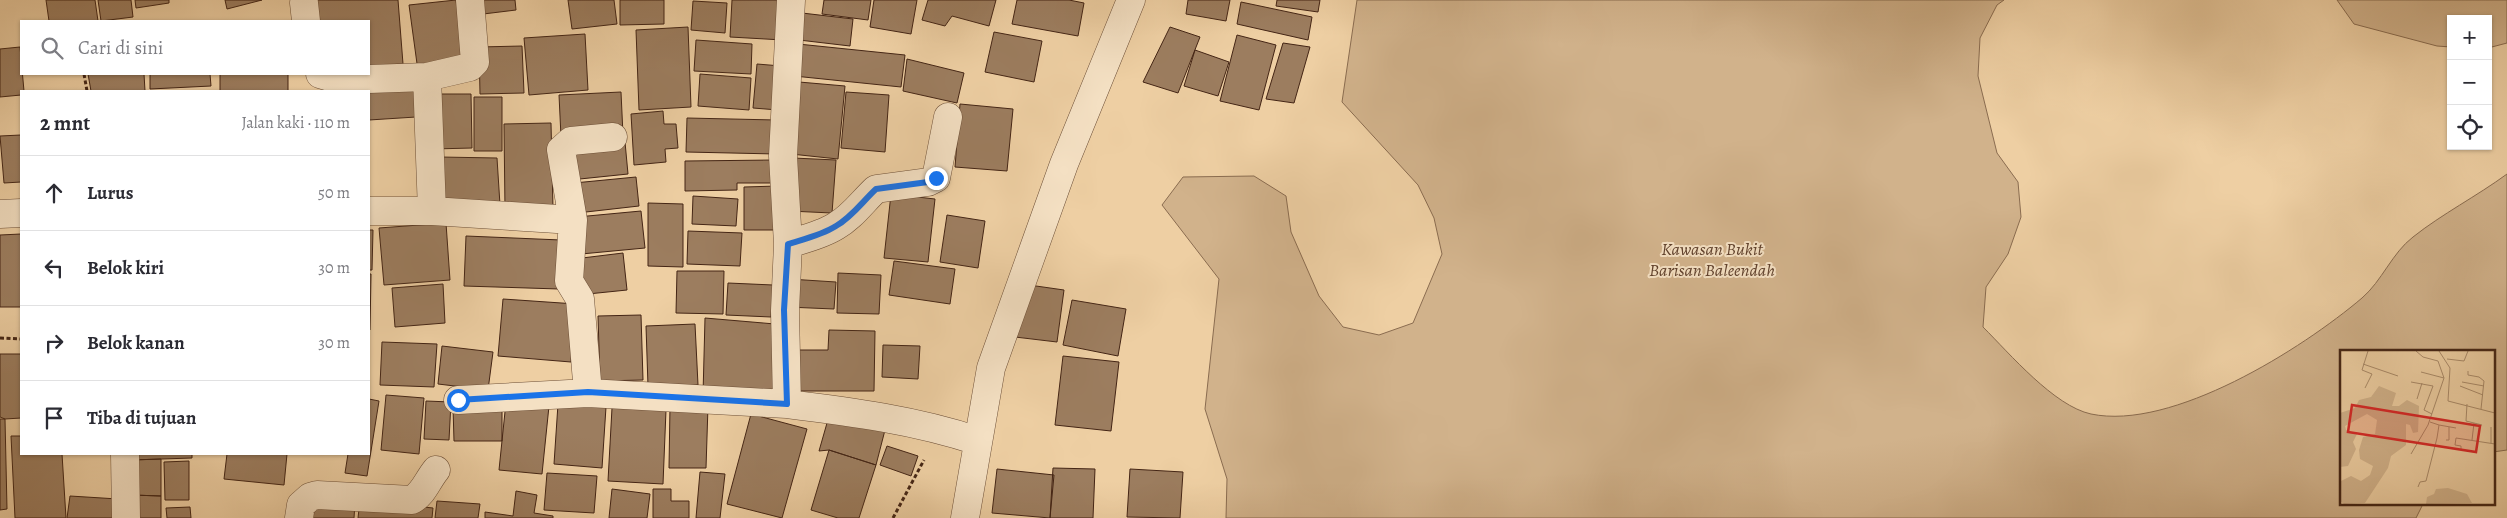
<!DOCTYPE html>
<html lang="id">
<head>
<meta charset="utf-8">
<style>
  :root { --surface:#fff; --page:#f7f7f7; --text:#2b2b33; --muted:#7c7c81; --line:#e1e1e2 }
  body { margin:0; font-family:Alegreya,serif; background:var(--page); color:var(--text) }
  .controls { position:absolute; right:15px; top:15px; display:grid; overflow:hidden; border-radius:0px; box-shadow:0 1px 4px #0004 }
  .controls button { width:45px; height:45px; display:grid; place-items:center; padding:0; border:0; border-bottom:1px solid var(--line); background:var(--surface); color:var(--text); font:25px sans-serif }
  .stop { position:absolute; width:15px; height:15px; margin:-11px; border:4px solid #1a73e8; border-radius:50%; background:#fff }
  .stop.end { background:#1a73e8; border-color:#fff; box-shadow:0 1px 5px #0008 }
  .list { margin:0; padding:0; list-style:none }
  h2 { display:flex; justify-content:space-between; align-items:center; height:65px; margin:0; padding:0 20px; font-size:21px }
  h2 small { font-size:16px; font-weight:400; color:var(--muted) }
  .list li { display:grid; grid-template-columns:32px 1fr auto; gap:15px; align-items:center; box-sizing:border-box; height:75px; padding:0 20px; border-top:1px solid var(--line) }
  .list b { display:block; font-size:19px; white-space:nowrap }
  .list em { font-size:16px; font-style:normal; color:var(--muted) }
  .icon { flex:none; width:28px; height:28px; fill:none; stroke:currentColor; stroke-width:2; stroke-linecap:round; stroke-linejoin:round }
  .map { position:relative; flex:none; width:2507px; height:518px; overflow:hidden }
  .search { position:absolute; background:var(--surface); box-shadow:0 1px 4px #0004; left:20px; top:20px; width:350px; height:55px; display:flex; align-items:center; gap:12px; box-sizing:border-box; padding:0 18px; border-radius:0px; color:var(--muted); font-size:19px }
  .panel { position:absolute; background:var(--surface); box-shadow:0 1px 4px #0004; left:20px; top:90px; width:350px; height:365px; border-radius:0px }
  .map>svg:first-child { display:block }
</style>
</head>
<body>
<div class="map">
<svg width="2507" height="518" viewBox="0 0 2507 518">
  <rect width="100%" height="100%" fill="#eecfa3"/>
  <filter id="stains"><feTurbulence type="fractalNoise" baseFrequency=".004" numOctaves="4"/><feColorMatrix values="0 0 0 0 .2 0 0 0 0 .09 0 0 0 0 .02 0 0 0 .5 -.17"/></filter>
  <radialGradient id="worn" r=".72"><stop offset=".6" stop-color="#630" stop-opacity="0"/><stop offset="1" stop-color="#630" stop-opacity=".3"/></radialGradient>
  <!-- green -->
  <path fill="#d1b28b" stroke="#8a6c50" d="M1357,0H2004L1997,5L1980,38L1978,76L1997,153L2018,182L2021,217L2008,254L1986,287L1983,327C2010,354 2054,406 2091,414C2172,431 2302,349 2362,298C2382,281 2392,253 2413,237C2442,214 2477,196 2507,174V450L2493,452V352H2341V504H2423L2416,518H1226L1227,479L1205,409L1219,279L1162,205L1183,177L1254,176L1286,196L1291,232L1319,296L1343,327L1379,335L1413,323L1442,254L1434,218L1418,185L1342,102Z
    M2337,0H2507V43L2488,48V19H2451V47L2437,46L2354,24Z"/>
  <!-- building -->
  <path fill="#9c7d5f" stroke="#442515" d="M46,0H95L98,21H49Z
    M98,0H131L133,17L101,21Z
    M135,0H169V3L136,8Z
    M225,0H262L227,9Z
    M312,0H398L403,64L369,66V21H313Z
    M456,0L465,65L418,71L409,5Z
    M473,0H515L516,10L475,15Z
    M568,0H614L617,24L572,29Z
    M620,0H664V24L620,25Z
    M732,0H786L783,40L730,37Z
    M824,0H871L868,20L822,14Z
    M874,0H917L911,34L870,27Z
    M928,0H996L989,26L952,16L945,26L922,20Z
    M1017,0H1069L1084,3L1078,36L1012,24Z
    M1188,0H1230L1226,21L1186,14Z
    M1277,0H1320L1318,12L1276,6Z
    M693,1L727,3L725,33L691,30Z
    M1241,2L1312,17L1308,40L1237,24Z
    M802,13L853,19L850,46L799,40Z
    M688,27L691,107L639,110L636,30Z
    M1170,27L1200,37L1178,93L1143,82Z
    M994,32L1042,41L1034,82L985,72Z
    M585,34L588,90L529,95L524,38Z
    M1237,35L1276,45L1259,110L1220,101Z
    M696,40L752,44L751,74L694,71Z
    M1283,43L1310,47L1294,103L1266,99Z
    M798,44L905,55L901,87L794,76Z
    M522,46L524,93L480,94L479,47Z
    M20,47L24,91H21V95L0,97V49Z
    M1195,50L1229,62L1218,96L1184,86Z
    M907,59L964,73L957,103L903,91Z
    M757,64L781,66L778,110L753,108Z
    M88,74H144L145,91H91Z
    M150,74H210L211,86L150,89Z
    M220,74H288V91H220Z
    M700,74L751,78L749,110L698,106Z
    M799,82L845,86L838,159L791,154Z
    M415,83L416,117L369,120V91Z
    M621,92L623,135L561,137L559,95Z
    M846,92L889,95L885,152L841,148Z
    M431,94H471L472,148L433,149Z
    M474,97H502V151H474Z
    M960,104L1013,109L1007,171L955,167Z
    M663,111L664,124H676L678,148L665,149L666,162L634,165L631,114Z
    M687,118L776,120V154L686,152Z
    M551,123L553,209L505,210L504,124Z
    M21,135V182L4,183L0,136Z
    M625,142L628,174L570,180L567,148Z
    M440,157L497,158L500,205L442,209Z
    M793,158L836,160L832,213L789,211Z
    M775,160V183H737V190L685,191V161Z
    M636,177L639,206L577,213L574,183Z
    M778,186L779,230H744V187Z
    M891,194L935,199L928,262L884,258Z
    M693,196L738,199L736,226L692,224Z
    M648,203L683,204V267L648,266Z
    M641,211L645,248L581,254L577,217Z
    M947,215L985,221L978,268L940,262Z
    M446,223L450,280L384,285L379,228Z
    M369,230H373L372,270H369Z
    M688,231L742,233L740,266L687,264Z
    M21,234V307H0V235Z
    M466,236L561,240L559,289L464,286Z
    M623,253L627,290L578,295L574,259Z
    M894,261L955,269L950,304L889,295Z
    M677,271H724L723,314L676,313Z
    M838,273L881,275L879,314L837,313Z
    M369,274H371L370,330H369Z
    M789,279L836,282L834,309L787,307Z
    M728,283L773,285L771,317L726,315Z
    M443,284L445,323L395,327L392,288Z
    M1022,284L1064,290L1057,342L1015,337Z
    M503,299L576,304L571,362L498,356Z
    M1072,300L1126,309L1118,356L1063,345Z
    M641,315L643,380L600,381L598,316Z
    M705,318L775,324L777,396L703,395Z
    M695,324L698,385L648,386L646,326Z
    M829,330L875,331L874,391H795L796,350H828Z
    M382,342L437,344L434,387L380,385Z
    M883,345L920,346L918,379L882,377Z
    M442,346L493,352L488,390L438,384Z
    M0,354H21V418L5,419L0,417Z
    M1063,356L1119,362L1111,431L1055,425Z
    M386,395L424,398L419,454L381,450Z
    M369,399L379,401L367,476L345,473L348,454H369Z
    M426,401L451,402L449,440L424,439Z
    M506,402L549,406L542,474L499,470Z
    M558,404L606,407L602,468L554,464Z
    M502,406V441H454L453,407Z
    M670,406H708L706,468H669Z
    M612,408L666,410L663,484L608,481Z
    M751,414L807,429L782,518L727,504Z
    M829,416L885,430L876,465L829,450L819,451Z
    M0,419H5L7,509L0,510Z
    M11,436H21V454H62L66,518H15Z
    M887,446L918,456L911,476L880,465Z
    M829,450L876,465L859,518H838L811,510Z
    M131,454H192V458L131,460Z
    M227,454H287L284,485L224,479Z
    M161,459V496L132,495L131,460Z
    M189,461V500H165L164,462Z
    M1053,468L1095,469L1093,518H1050Z
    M997,469L1054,475L1050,518L992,513Z
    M1130,469L1183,472L1180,518L1127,517Z
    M700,472L725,474L720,518H696Z
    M547,473L597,476L594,513L544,510Z
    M612,489L650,494L647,518H609Z
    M653,489H671V501H689V518H653Z
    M516,491L537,495L534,513L553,516V518H485V512L513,516Z
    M132,495L161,496V518H132Z
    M70,496L118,499L117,518H67Z
    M314,498L355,503L354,518H311Z
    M360,500L433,508L432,518H358Z
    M437,501L480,504L478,518H435Z
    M190,507L191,518H167L166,508Z"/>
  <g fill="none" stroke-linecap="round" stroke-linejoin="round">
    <defs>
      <path id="street" d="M791,0L783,156L788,244L785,311L787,404C852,412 915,420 978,441
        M304,3L306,21
        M320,74L340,80L427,77L432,211H369
        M427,77L470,67L475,62L470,0
        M432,211L573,220
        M0,214L21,213
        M788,244C804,239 822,235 836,226C852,217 863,201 876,189L928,182L936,178L948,117
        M588,393L580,299L569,281L573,220L561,150L571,141L613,137
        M458,400L588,393L787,404
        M125,454L126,518
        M299,518L301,505L310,497L317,495L412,500C424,493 427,481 436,470
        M965,518L991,368L1064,164L1131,0"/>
    </defs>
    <!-- street casing -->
    <use href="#street" stroke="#6e5038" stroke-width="29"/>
    <!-- path -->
    <path stroke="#442515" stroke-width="3" stroke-dasharray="4 2.5" stroke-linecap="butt" d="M84,74L87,91
      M0,338L21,339
      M893,518L924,460"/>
    <!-- street -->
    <use href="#street" stroke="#f4e0c3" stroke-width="28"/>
  </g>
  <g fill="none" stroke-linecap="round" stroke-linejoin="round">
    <!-- route -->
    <path stroke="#1a73e8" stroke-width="6" d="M458,400L588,392L787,404L784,310L788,244C804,239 822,235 836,226C852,217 863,201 876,189L928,182L936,178"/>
  </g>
  <g text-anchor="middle" stroke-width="4" stroke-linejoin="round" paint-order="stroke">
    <!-- park labels -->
    <g font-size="18" font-style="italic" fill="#60412d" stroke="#f4e0c3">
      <text x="1712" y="255">Kawasan Bukit<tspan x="1712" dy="21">Barisan Baleendah</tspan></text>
    </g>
  </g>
  <!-- overview -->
  <g transform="translate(2340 350)">
    <rect width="155" height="155" fill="#eecfa3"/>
    <path d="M39,36L56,43L52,56H59L67,50L79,56L78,82L73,83L70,75L66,74V95L51,106L48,118L25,153L4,154L0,151L1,131L11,126L21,131L30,125L33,116L20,109L19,100L23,87L35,84L37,70L27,64L5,76L6,80L17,84L13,92L16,99L8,116L0,117V63L15,58L19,50L31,47ZM108,138L127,144L132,153L86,154L87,147L94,144L96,139Z" fill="#d1b28b"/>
    <path fill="none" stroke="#aa8b6a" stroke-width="1" d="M99,1L110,18L108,51L155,63M107,9L124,11L128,1M23,14L58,26M128,21V25L139,27L144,31L141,59M81,22L104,28M71,32L93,36L84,60L92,64M122,32L144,36M120,36L143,45M25,38L32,24L22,20L28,1M77,49L82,33M127,54L126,71L134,73M99,75L116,78M106,90H109V77M132,90L134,73L142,75M151,93V77M121,100V96L115,95L116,88L155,94M71,104L88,75L104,28L98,11L83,7L76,1M78,137L80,132L86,131L97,88L99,75L90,72"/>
    <path fill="#d62828" fill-opacity="0.15" stroke="#d62828" stroke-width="2.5" d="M12,55L140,76L136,102L8,82Z"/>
    <rect width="155" height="155" fill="none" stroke="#442515" stroke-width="2.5"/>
  </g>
  <rect width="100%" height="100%" filter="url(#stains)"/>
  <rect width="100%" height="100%" fill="url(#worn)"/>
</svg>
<div class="controls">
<button>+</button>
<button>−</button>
<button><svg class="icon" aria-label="locate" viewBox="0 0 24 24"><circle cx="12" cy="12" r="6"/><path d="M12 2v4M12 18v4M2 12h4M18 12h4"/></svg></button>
</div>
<div class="stop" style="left:458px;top:400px"></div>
<div class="stop end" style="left:936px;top:178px"></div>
<div class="search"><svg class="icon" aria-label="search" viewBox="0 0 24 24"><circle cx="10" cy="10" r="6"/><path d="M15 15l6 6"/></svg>Cari di sini</div>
<section class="panel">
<h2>2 mnt<small>Jalan kaki · 110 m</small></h2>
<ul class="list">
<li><svg class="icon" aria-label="ahead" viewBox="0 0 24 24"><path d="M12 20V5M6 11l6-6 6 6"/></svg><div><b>Lurus</b></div><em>50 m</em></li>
<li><svg class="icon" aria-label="left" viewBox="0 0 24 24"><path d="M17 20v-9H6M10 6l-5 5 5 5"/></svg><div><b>Belok kiri</b></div><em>30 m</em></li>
<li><svg class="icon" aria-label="right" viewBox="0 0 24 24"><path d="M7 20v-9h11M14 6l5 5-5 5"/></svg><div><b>Belok kanan</b></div><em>30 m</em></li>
<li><svg class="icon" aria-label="arrive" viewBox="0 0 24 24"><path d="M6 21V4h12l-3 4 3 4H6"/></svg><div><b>Tiba di tujuan</b></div></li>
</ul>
</section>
</div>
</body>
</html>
